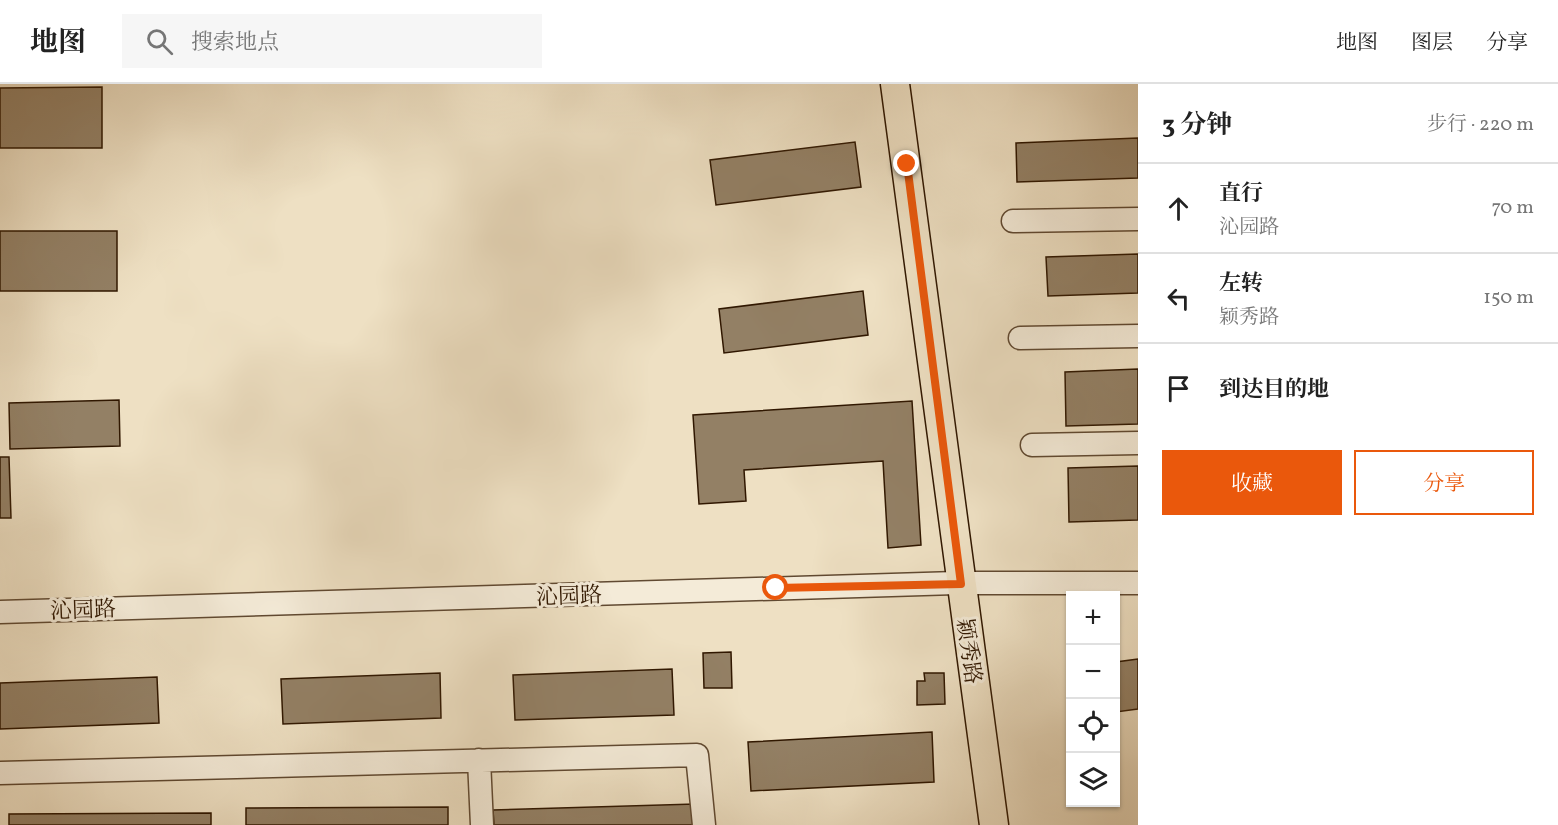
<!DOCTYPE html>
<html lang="zh">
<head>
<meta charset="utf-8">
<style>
  :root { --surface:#fff; --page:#f6f6f6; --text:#222; --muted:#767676; --line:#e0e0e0; --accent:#ea580c }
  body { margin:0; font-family:Vollkorn,"Noto Serif SC",serif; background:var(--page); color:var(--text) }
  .controls { position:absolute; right:18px; bottom:18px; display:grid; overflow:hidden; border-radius:0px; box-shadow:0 2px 4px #0004 }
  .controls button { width:54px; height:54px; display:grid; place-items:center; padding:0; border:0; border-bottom:2px solid var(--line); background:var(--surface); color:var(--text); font:30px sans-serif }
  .stop { position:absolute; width:18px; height:18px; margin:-14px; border:4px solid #ea580c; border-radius:50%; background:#fff }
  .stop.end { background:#ea580c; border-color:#fff; box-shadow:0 2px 6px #0008 }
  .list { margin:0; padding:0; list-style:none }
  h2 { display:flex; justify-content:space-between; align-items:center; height:78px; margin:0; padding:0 24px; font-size:26px }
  h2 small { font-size:20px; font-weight:400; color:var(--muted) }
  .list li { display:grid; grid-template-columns:39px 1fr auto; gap:18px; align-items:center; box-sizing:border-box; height:90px; padding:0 24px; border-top:2px solid var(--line) }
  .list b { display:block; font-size:22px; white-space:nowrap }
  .list p { margin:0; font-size:20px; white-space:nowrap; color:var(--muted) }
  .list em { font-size:20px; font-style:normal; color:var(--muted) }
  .actions { display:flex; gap:12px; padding:18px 24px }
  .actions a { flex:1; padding:14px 0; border:2px solid var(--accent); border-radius:0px; text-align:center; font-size:21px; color:var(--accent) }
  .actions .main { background:var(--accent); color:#fff }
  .icon { flex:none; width:33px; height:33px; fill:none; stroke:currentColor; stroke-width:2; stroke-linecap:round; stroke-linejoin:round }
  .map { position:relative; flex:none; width:1138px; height:741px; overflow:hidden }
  header { display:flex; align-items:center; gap:36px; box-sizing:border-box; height:84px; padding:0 30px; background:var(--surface); border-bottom:2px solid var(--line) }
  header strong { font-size:28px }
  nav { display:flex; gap:33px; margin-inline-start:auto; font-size:21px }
  .search { width:420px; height:54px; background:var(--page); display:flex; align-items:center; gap:15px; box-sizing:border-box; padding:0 21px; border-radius:0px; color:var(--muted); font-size:22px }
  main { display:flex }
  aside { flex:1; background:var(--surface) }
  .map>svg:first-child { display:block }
</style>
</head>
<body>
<header>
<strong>地图</strong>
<div class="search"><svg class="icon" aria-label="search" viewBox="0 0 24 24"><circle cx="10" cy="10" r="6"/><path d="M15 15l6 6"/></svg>搜索地点</div>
<nav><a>地图</a><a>图层</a><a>分享</a></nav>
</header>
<main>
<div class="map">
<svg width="1138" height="741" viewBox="0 0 1138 741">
  <rect width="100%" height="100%" fill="#eee0c3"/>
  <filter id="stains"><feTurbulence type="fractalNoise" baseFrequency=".00333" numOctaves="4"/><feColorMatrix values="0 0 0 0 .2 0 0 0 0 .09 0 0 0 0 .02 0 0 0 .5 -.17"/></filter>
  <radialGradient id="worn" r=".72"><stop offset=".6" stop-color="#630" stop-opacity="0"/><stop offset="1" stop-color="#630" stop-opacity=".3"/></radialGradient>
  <!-- building -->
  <path fill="#938065" stroke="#301700" stroke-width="1.5" d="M102,3V64H0V4Z
    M1138,54V94L1017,98L1016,59Z
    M855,58L861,103L716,121L710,76Z
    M0,147H117V207H0Z
    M1138,170V209L1048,212L1046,173Z
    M863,207L868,251L724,269L719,225Z
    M1138,285V340L1066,342L1065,288Z
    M119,316L120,362L10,365L9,319Z
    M912,317L921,461L888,464L883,377L744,386L746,417L699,420L693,331Z
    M0,373H9L11,434H0Z
    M1138,382V436L1069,438L1068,384Z
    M731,568L732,604H704L703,569Z
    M1138,575V625L1116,628V578Z
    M672,585L674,631L515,636L513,591Z
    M440,589L441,634L283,640L281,595Z
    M924,589H944L945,620L917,621V597H925Z
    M157,593L159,639L0,645V599Z
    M932,648L934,698L751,707L748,658Z
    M695,720L696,741H494L493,726Z
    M448,723V741H246V724Z
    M211,729V741H9V730Z"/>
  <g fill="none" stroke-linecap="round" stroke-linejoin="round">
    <defs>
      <path id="minor" d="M1013,137L1138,135
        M1020,254L1138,252
        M1032,361L1138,359
        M0,528L956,499H1138
        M479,676L482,741
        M0,689L697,671L704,741"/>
      <path id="major" d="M895,0L994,741"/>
    </defs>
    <!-- minor casing -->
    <use href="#minor" stroke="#604931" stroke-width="25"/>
    <!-- major casing -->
    <use href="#major" stroke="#301700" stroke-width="31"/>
    <!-- minor -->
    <use href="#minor" stroke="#f4ebd8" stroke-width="22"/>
    <!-- major -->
    <use href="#major" stroke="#eee0c3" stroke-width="28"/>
  </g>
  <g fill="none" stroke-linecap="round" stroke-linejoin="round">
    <!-- route -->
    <path stroke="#ea580c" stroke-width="8" d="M776,504L961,500L907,80"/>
  </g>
  <g text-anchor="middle" stroke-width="6" stroke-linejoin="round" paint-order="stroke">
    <!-- street labels -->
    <g font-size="22" fill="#301700" stroke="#f4ebd8">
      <text transform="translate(569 511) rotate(-2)" y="8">沁园路</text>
      <text transform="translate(83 525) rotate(-2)" y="8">沁园路</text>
      <text transform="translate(970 567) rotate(82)" y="8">颖秀路</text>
    </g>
  </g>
  <rect width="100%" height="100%" filter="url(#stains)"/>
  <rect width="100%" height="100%" fill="url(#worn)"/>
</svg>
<div class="controls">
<button>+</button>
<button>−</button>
<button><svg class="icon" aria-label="locate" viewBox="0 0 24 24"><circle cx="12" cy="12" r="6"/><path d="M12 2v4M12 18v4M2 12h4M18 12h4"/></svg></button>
<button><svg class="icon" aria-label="layers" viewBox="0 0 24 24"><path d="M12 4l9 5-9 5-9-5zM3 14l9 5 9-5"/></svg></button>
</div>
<div class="stop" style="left:776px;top:504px"></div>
<div class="stop end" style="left:907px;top:80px"></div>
</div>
<aside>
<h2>3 分钟<small>步行 · 220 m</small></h2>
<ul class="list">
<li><svg class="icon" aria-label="ahead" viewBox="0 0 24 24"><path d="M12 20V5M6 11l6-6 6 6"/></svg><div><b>直行</b><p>沁园路</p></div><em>70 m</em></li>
<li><svg class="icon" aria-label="left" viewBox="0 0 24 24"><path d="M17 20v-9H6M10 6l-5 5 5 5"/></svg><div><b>左转</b><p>颖秀路</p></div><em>150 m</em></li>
<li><svg class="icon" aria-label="arrive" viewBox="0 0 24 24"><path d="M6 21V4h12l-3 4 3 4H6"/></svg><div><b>到达目的地</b></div></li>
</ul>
<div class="actions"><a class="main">收藏</a><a>分享</a></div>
</aside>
</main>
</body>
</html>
